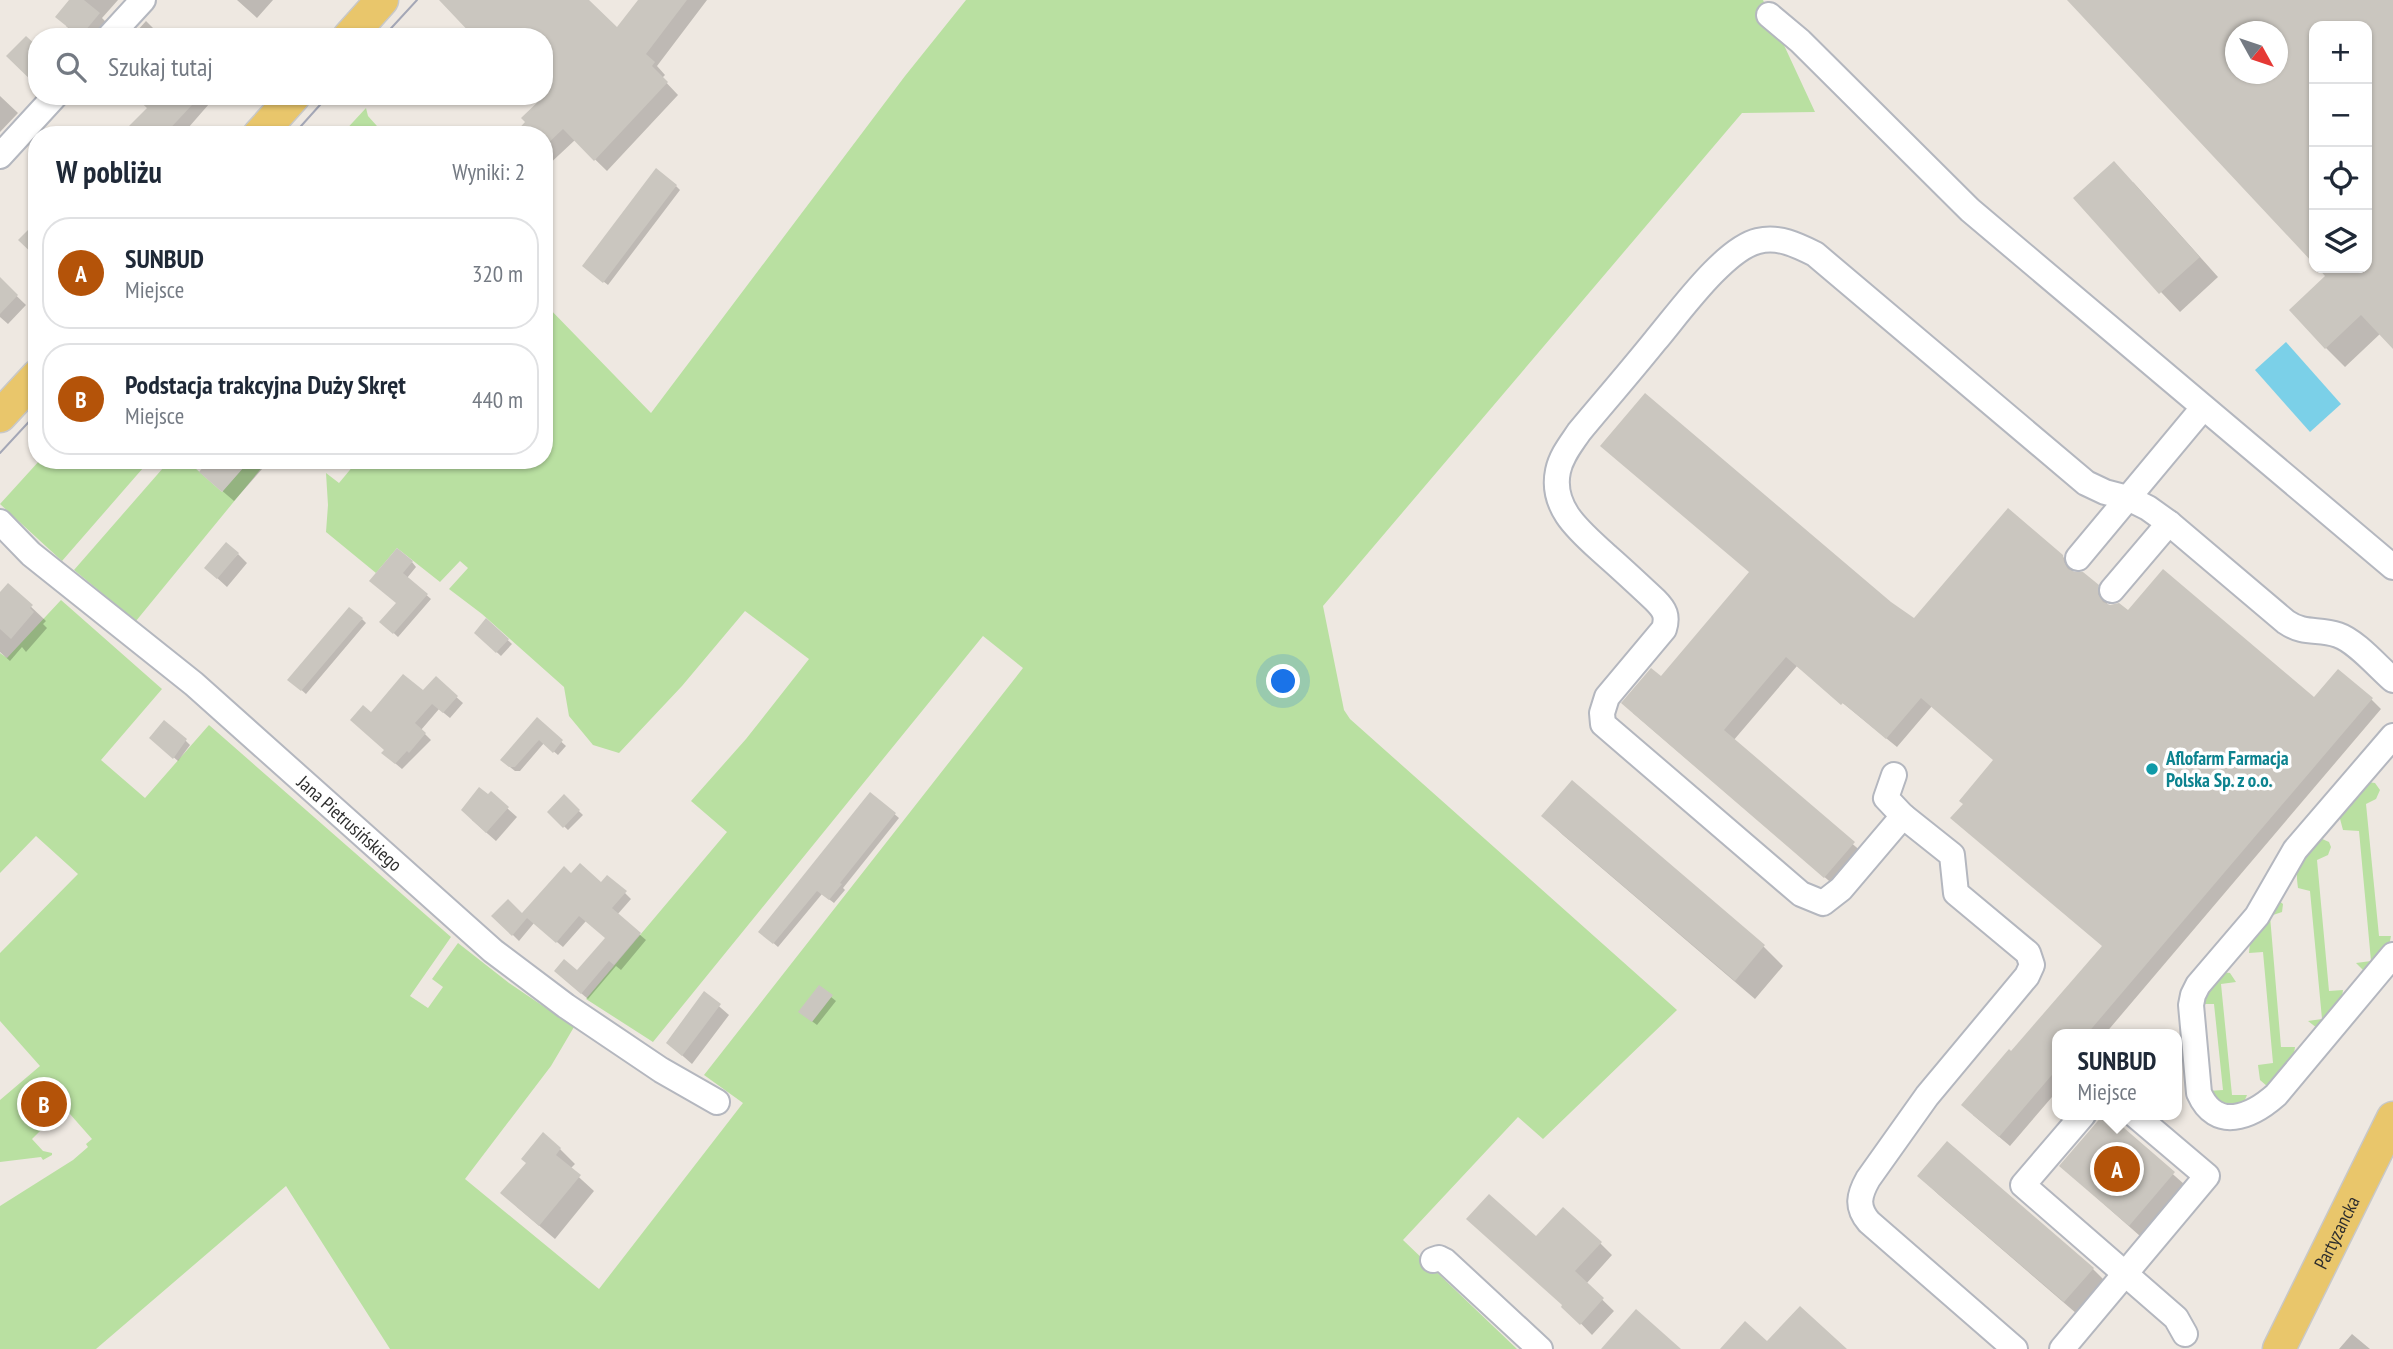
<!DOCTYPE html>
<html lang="pl">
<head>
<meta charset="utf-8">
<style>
  :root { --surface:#fff; --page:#f6f6f7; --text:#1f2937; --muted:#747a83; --line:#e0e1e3; --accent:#b45309 }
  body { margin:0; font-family:"PT Sans Narrow",sans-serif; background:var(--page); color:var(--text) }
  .controls { position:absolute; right:21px; top:21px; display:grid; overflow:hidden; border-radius:14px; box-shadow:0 2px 5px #0004 }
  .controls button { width:63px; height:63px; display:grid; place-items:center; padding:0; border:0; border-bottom:2px solid var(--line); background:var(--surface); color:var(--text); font:35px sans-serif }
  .compass { position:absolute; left:2225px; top:21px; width:63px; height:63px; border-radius:50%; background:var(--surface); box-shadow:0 2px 5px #0004; rotate:130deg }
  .you { position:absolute; left:1284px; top:682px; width:24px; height:24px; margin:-18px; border:5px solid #fff; border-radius:50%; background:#1a73e8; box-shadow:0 0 0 10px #1a73e833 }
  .badge { display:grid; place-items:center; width:46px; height:46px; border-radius:50%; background:var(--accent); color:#fff; font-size:23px; font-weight:700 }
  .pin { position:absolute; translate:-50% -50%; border:4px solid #fff; box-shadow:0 2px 7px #0006 }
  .popup { position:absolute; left:2052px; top:1029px; width:130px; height:91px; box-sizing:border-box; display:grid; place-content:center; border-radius:14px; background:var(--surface); filter:drop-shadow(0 2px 5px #0005); font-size:23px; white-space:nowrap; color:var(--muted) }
  .popup b { font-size:26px; color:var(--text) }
  .popup::after { content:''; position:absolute; left:50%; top:100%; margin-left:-14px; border:14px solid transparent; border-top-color:var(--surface) }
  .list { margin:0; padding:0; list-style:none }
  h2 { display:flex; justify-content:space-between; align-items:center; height:91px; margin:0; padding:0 28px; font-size:30px }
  h2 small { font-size:23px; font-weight:400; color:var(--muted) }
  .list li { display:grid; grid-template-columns:46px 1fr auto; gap:21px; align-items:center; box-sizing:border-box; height:112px; margin:0 14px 14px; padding:0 14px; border:2px solid var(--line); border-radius:28px }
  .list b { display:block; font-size:26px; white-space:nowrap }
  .list p { margin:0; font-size:23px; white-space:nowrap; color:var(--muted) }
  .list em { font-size:23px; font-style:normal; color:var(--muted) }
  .icon { flex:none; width:38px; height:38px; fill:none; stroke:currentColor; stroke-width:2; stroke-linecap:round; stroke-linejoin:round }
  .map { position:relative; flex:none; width:2393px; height:1349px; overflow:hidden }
  .search { position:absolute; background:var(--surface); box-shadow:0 2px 5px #0004; left:28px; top:28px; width:525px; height:77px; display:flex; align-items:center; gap:18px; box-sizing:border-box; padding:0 24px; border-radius:28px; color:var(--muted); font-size:26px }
  .panel { position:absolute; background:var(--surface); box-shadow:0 2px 5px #0004; left:28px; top:126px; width:525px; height:343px; border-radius:28px }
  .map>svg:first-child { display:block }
</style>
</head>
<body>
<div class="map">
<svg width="2393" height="1349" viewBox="0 0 2393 1349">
  <rect width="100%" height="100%" fill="#eee8e1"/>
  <!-- green -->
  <path fill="#b9e0a1" d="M966,0H1763L1815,112L1742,113L1323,606L1344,710L1350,719L1677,1010L1543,1139L1518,1117L1403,1240L1517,1349H390L286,1186L96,1349H0V1206L73,1160L88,1147L86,1144L92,1139L40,1080L19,1099L44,1127L32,1139L43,1151L52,1153V1155L43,1160L41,1157L0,1162V1100L40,1066L0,1021V953L78,874L36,836L0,873V653L7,658L61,600L162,689L101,760L145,798L209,725L451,937L410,996L428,1008L443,987L432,979L458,943L509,983L574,1027L551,1066L465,1179L599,1289L743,1103L704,1075L1023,668L983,636L653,1042L586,999L727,832L691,801L746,739L809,659L745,611L682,686L619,753L593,745L569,716L564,687L482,614L449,589L468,568L460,561L440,582L397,548L376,573L326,532L328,505L326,473L339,483L354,465L349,460H544V303L651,413L905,76Z
    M366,108L368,116L385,135H341Z
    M40,460H150L62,561L0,504Z
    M170,460H186L222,492L250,460H268L136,621L74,570Z
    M2368,782L2375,783L2380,790L2376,799L2366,804L2379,936H2391L2389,946L2364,971L2356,963L2371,961L2359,831L2343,830L2339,815Z
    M2320,838L2329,842L2331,847L2328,855L2317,860L2329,991L2343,990L2341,1004L2317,1028L2308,1021L2322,1019L2310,891L2298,888C2294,860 2301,857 2320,838Z
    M2278,900L2283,904L2282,912L2270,916L2281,1047H2295L2294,1054L2268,1087L2260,1080L2258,1065L2273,1063L2263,952L2249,953L2250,942Z
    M2222,972L2230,973L2236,982L2221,984L2232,1095H2247L2244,1102L2230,1110L2208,1091L2223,1090L2214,1004H2199Z"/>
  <!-- water -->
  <path fill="#7bd0e8" d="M2286,342L2341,404L2310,432L2255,370Z"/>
  <!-- shadow -->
  <path fill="#0003" fill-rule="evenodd" d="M71,0H118L102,18L108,24L97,37H79L66,26Z
    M237,0H273L257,18Z
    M442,0H586L618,29L640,0H707L657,66L665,75L662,78L678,95L607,171L575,140L544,169V135L528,122L540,103L534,96H544V37Z
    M2070,0H2393V346L2381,333L2345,367L2326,348L2328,276L2320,268H2367V26H2314V262ZM2236,32H2278V74H2236Z
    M146,21L154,29L148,37H143L137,31Z
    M0,96L18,113L0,132Z
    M147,96H216L182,135H123L149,108Z
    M52,129L58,135H47Z
    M2133,182L2218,277L2180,312L2161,292Z
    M676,186L680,190L608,285L589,270Z
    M0,280L26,305L8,324L0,317Z
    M212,460H270L234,501L213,483Z
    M238,554L247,563L227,587L216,577Z
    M2062,556L2073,567V574L2097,586L2108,597L2107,605L2128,612L2314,700L2371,699L2381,709L2105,1034H2058V1090L2010,1146L1973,1115L2011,1053L2104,946L1995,761L1932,706L1897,747L1797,666L1733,741L1863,853L1835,886L1633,713L1661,679L1890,603L1914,621Z
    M412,562L416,567L407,578L431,599L398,637L382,622L398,603L376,585Z
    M8,585L46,621L43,624L47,628L26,652L22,647L10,661L0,652V594Z
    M362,619L366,623L306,694L290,680Z
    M487,621L512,644L501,656L476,633Z
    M436,679L463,703L450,718L439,709L421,730L431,740L402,769L390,759L371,714L424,693Z
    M537,720L566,746L558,755L544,743L520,771H515L506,764Z
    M185,740L190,745L178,761L156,742Z
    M1572,783L1764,947L1783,966L1755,999L1563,835L1543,816Z
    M871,794L899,818L843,888L845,890L834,903L822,894L778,947L761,932Z
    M564,797L583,815L568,830L549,812Z
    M507,808L517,817L496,841L472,820Z
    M571,875L625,893L631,899L617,915L646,940L621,970L616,966L588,999L562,977L578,973L607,938L586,921L563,947L534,923L519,941L494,916L522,915Z
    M705,994L729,1015L692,1064L668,1043Z
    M831,997L836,1001L817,1025L805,1016Z
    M40,1085L67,1115L53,1128L26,1098Z
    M2106,1115L2193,1192L2149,1244L2061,1166Z
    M560,1149L575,1164L570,1169L594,1191L555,1239L517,1207L527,1163Z
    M1919,1176L2093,1269L2112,1288L2084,1320L1939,1195Z
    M1536,1239L1600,1243L1612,1255L1586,1284L1614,1311L1592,1335L1564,1306Z
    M2352,1334L2370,1349H2339Z"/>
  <!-- building -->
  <path fill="#cac6bf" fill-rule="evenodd" d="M69,0H84L100,13L80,37L55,17Z
    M439,0H589L617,27L638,0H687L646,54L655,62L652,66L668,82L594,161L563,129L544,147V135H513L525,122L521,118L544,96V37H474Z
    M2067,0H2393V349L2361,315L2325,349L2289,310L2325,276L2318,268H2367V26H2314V264ZM2236,32H2278V74H2236Z
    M26,36L37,46V86L6,56Z
    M134,96H182L192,105L164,135H120L147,108Z
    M2114,161L2200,257L2159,294L2073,198Z
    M656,168L677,185L603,283L582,266Z
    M37,221V258L18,240Z
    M0,277L18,295L0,314Z
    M1645,393L1891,602L1914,618L2008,508L2063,555L2064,562L2068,569L2075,572H2083L2099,585L2098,594L2103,602L2110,605L2119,603L2128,610L2163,569L2314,697L2338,669L2373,698L2087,1034H2057V1069L1999,1137L1961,1105L2009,1049L2011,1051L2102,946L1950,818L1963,804L1959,801L1993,760L1921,698L1886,739L1843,703L1841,705L1786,657L1724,730L1855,842L1824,878L1621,703L1651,668L1661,676L1749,572L1600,446Z
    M209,460H250L222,492L199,472Z
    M226,542L239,553L217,579L204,568Z
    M397,548L413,561L403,573L428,594L393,634L379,622L396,603L369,581Z
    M8,583L33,605L30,608L34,612L11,639L0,629V592Z
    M349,607L363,618L301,691L287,680Z
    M486,618L509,639L496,653L474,633Z
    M403,674L423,690L436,676L458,696L443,713L432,704L415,723L426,733L409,753L407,751L395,764L381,753L384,750L350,720L363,705L371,712Z
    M537,717L563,740L553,753L539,740L515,767H509L500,760Z
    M164,720L187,739L173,759L149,738Z
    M1572,780L1765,945L1735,981L1541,816Z
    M479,787L488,794L491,791L509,807L486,833L461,810Z
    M870,792L896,813L840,883L842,884L829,900L817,891L773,944L758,932Z
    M564,794L580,810L563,828L547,812Z
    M580,863L601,882L607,875L627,891L612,908L641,933L614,965L609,961L581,994L554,971L564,959L577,970L605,938L579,916L556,943L527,918L512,936L491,916L508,899L522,913L564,866L571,873Z
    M819,985L833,995L812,1022L798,1012Z
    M704,991L721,1004L682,1056L666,1043Z
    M40,1083L64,1110L48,1125L24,1097Z
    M2103,1115H2109L2175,1172L2129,1226L2059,1166Z
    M543,1132L561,1148L556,1155L581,1175L539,1226L500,1193L526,1163L521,1159Z
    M1947,1141L2094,1268L2064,1302L1917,1176Z
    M1489,1194L1536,1236L1563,1207L1602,1242L1575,1271L1604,1298L1580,1325L1561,1307L1562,1305L1466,1219Z
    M1800,1306L1847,1349H1720L1745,1321L1767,1341Z
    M1636,1309L1681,1349H1601Z"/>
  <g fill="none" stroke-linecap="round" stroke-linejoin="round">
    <defs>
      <g id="minor">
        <path d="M1769,15L1800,41L1970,210L2393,567"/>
        <path d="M109,37L143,0"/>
        <path d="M0,156L55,96"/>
        <path id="s1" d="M0,522L31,554L194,684L493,951L566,1006L661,1070L717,1102"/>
        <path d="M2078,558L2203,408"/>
        <path d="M2112,590L2169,523"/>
        <path d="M2393,736L2295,850L2257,916L2198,985L2193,995L2191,1005L2199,1093C2216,1132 2251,1117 2276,1095L2393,955"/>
        <path d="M1894,775L1886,798L1903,816L1952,855L1956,893L2028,953L2032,965L2027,976L1927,1096L1868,1179C1859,1195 1856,1207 1869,1222L2015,1349"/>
        <path d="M1903,816L1841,889L1823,903L1801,894L1603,724L1602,713L1607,697L1664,629C1668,616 1665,610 1655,600C1639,585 1623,570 1607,556C1582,533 1550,509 1558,471C1561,456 1571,444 1579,432C1604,402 1630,372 1655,341C1678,314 1724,249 1758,241C1779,236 1797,245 1815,254L2086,483L2105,492L2128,498L2148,508L2169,523L2286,622C2305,635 2318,628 2338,635C2356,641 2378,667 2393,680"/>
        <path d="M2083,1115L2023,1185L2176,1318L2185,1334"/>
        <path d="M1433,1260L1439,1258L1445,1261L1540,1349"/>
        <path d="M2062,1349L2207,1176L2135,1115"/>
      </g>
      <g id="major">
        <path d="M349,37L382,0"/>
        <path d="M259,135L294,96"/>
        <path d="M0,416L37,376"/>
        <path id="s2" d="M2279,1349L2393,1118"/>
      </g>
    </defs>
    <!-- minor casing -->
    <use href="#minor" stroke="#b4b7bf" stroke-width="28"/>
    <!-- major casing -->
    <use href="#major" stroke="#c8c8c8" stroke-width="35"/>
    <!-- minor -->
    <use href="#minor" stroke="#fff" stroke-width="24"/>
    <!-- major -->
    <use href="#major" stroke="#e9c66b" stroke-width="32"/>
    <!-- tram -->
    <path stroke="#a4a7b6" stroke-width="2" d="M383,37L417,0
      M293,135L328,96
      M0,453L37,413"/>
  </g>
  <!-- markers -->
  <circle fill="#0f9aa8" stroke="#fff" stroke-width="2.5" cx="2152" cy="769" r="7"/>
  <g text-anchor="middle" stroke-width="7" stroke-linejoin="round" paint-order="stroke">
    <!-- culture labels -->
    <g font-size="19" font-weight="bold" fill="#0d838f" stroke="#fff" text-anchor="start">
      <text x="2166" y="765">Aflofarm Farmacja<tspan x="2166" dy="22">Polska Sp. z o.o.</tspan></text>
    </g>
    <!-- street labels -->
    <g font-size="19" fill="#2d2d2d" stroke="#fff">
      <text dy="7" stroke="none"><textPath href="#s1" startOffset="462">Jana Pietrusińskiego</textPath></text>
      <text dy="7" stroke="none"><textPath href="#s2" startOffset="130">Partyzancka</textPath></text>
    </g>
  </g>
</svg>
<div class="controls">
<button>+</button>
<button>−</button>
<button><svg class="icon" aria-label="locate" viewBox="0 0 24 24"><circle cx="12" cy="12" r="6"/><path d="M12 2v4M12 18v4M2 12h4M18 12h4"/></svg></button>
<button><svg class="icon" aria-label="layers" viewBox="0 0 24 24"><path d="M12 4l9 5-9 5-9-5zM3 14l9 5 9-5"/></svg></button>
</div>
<svg class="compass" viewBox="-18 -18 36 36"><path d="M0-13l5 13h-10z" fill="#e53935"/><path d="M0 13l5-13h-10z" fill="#747a83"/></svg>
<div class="you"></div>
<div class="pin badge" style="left:2117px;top:1169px">A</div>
<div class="popup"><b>SUNBUD</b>Miejsce</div>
<div class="pin badge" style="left:44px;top:1104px">B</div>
<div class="search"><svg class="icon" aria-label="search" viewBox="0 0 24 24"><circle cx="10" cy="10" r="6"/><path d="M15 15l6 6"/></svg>Szukaj tutaj</div>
<section class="panel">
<h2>W pobliżu<small>Wyniki: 2</small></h2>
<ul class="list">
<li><span class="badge">A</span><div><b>SUNBUD</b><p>Miejsce</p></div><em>320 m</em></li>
<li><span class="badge">B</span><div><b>Podstacja trakcyjna Duży Skręt</b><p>Miejsce</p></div><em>440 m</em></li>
</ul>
</section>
</div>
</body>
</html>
